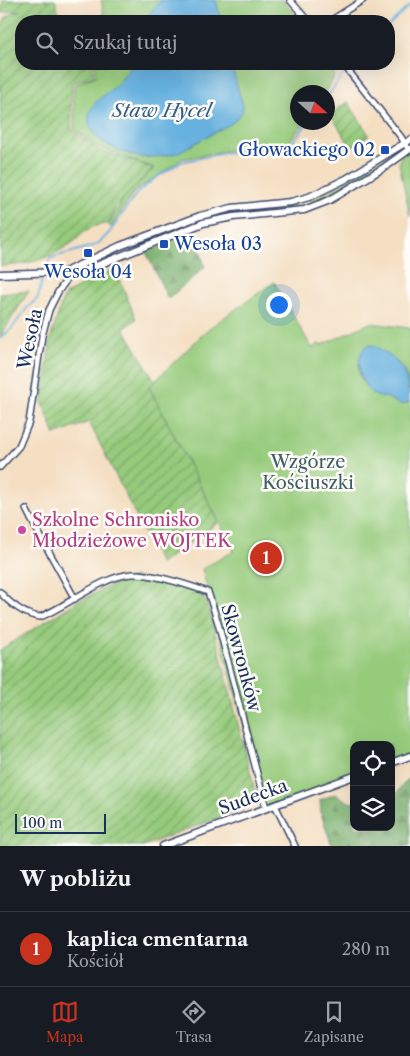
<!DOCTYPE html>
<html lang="pl">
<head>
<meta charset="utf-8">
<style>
  :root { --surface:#171b24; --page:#242831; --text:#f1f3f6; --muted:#9ea1a6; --line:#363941; --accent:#c8321e }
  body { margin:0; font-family:"Libre Caslon Text",serif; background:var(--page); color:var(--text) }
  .controls { position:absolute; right:15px; bottom:15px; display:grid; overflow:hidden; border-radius:10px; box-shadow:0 5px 20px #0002 }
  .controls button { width:45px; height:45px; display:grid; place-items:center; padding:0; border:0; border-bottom:1px solid var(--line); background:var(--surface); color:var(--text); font:25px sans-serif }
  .compass { position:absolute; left:290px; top:85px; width:45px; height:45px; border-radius:50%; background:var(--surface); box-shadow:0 5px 20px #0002; rotate:111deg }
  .scale { position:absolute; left:15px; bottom:12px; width:91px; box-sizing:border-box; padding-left:5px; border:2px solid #1b2f5e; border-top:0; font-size:14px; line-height:18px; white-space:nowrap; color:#1b2f5e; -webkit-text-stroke:4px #fdfcf7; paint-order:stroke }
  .you { position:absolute; left:278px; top:304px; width:18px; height:18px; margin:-12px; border:4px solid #fff; border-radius:50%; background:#1a73e8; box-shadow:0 0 0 8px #1a73e833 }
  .badge { display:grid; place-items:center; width:32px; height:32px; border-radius:50%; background:var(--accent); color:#fff; font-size:16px; font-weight:700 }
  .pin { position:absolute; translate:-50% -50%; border:2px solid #fff; box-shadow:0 1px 5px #0006 }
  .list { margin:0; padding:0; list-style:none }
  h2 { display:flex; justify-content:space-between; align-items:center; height:65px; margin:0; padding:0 20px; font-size:21px }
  h2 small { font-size:16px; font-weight:400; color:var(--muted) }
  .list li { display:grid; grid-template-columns:32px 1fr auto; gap:15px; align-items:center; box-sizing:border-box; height:75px; padding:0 20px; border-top:1px solid var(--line) }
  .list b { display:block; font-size:19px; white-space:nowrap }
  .list p { margin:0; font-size:16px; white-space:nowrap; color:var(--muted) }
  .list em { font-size:16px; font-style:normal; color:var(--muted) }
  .icon { flex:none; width:28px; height:28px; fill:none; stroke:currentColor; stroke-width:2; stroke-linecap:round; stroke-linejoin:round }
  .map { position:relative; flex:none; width:410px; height:846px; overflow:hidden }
  .search { position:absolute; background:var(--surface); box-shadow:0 5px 20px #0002; left:15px; right:15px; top:15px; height:55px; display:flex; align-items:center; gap:12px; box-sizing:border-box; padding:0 18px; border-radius:20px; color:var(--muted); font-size:19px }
  .sheet { height:140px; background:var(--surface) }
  nav { display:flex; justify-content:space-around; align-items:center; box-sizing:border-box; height:70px; border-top:1px solid var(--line); background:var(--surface); font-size:14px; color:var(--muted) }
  nav a { display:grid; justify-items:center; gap:2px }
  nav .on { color:var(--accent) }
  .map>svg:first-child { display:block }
</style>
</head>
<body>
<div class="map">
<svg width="410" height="846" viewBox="0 0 410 846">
  <defs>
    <pattern id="grass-dots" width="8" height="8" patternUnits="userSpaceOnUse" patternTransform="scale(1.25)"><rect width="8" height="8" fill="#96cb7c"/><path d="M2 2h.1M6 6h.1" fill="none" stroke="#7aa569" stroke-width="1.8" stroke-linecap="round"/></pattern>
    <pattern id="forest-firs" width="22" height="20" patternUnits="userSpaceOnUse" patternTransform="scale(1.25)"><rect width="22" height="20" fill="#78af6c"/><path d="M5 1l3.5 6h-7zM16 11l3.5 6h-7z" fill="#628f5c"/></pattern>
    <pattern id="garden-furrows" width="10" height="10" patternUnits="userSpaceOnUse" patternTransform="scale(1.25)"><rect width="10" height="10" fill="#96cb7c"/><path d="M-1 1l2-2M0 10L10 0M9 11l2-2" fill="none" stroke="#7aa569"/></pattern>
  </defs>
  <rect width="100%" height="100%" fill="#fdfcf7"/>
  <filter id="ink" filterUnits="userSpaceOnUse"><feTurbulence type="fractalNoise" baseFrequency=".02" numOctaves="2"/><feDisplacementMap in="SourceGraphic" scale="10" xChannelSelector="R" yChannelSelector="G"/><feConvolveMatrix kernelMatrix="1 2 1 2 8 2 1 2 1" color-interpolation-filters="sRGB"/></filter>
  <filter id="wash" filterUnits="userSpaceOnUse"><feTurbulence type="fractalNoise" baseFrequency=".0096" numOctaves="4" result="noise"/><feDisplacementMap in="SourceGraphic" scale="20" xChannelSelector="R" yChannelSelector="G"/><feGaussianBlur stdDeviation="1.12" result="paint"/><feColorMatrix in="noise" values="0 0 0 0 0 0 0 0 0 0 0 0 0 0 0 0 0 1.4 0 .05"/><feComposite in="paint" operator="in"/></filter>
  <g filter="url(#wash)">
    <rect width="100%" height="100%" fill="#f4dfc3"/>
    <!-- grass -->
    <path fill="url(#grass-dots)" stroke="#587d6d" d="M397,151L399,154L377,170L313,204L312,199L332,190Z
      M296,204L298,208C281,211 264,211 247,212C226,215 206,220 185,227L184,224L232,211Z"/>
    <!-- forest -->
    <path fill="url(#forest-firs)" stroke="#4a6f65" d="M195,232L205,267L168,299L145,250C164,248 177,238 195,232Z
      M410,778V846H332L321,814L320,800L335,794L351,803L354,802V827H391V801L405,782Z"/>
    <!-- park -->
    <path fill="#96cb7c" stroke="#587d6d" d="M101,0H283L301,21H105Z
      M94,64H336L338,66L332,81L325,92H298V122L304,123L288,143L281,146L236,149L182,159L134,192L111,227L108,225L123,199L154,168L96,146L74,129V85L96,76Z
      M410,151V216L399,163L401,155Z
      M274,282L312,348L318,344L322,345L370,323L410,328V391C406,368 400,362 381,351C377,348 375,346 370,345C368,349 363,353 361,358C353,377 368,392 385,397H387C395,402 400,407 410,402V756L391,763V745H354V776L266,808L202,569L234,551L149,387L208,329Z"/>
    <!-- garden -->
    <path fill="url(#garden-furrows)" stroke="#587d6d" d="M3,0H55L61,21H21V64H92L94,76L72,83L71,129L99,150L153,168L116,206L109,223C103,225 95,225 90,228C84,231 80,237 75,241C50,258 31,265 1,266L0,29L6,17L20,11L1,13Z
      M348,102L369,135L351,147L330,114Z
      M115,268L136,319L124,329L155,381L149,387L219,522L160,564L89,422L55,435L42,402L51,336L62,301L66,294Z
      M29,291L0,337V294Z
      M134,577C149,580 190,585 202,595C207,600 210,613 212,620L258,803L143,846H0V650L78,601L116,583Z"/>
    <!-- water -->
    <path fill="#66b1df" stroke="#40709e" d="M164,0H216L221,21H146C150,13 155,3 164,0Z
      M133,64H231L243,106L242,112L232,123L177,153C165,156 147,159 135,156C115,151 79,135 91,109C96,100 106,94 113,88C121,81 127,72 133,64Z
      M373,345C397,358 410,372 409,402C399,407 395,402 387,397C363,402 351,359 366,346Z"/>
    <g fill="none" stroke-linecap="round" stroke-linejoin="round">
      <!-- stream -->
      <path stroke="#66b1df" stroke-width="2" d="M389,25L410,5
        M328,96L350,64
        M45,269L51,258L93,246L100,242L109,233L137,193L153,180L181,162L224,153L288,148L308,122
        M0,339L12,328L27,308L38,298L42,280"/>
    </g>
  </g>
  <g filter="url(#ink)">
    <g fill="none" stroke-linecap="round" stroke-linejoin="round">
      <defs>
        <path id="minor" d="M290,0L308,21
          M330,21L363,0
          M343,64L401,137L409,150
          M0,467L19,446L29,422L42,336L49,310L58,292L65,282L66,276L63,272
          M26,509L31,519L75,599
          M0,592C9,603 26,616 40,617C68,606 102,576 132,574C152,573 188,585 208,592L218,623L266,808
          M275,805L295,846"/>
        <path id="tertiary" d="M69,270L120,246L200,216L232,208L291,202L309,197L346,179L410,140
          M0,274L63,272L86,270L203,223L233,217L304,210L330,200L385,167L410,149
          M391,763L410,756
          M163,846L354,776"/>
      </defs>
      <!-- minor casing -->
      <use href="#minor" stroke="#3c496d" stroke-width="8"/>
      <!-- tertiary casing -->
      <use href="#tertiary" stroke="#3c496d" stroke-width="9"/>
      <!-- minor -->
      <use href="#minor" stroke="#fff" stroke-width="5"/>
      <!-- tertiary -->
      <use href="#tertiary" stroke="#fff" stroke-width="6"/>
    </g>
  </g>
  <!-- markers -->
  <g fill="#1a4fb4" stroke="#fdfcf7" stroke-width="2">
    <rect x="380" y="145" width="10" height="10" rx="2.5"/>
    <rect x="159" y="239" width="10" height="10" rx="2.5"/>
    <rect x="83" y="248" width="10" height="10" rx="2.5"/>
  </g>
  <circle fill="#d1479c" stroke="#fdfcf7" stroke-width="2" cx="22" cy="530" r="5"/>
  <g text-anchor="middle" stroke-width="5" stroke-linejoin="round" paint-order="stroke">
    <!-- transit labels -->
    <g font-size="18" fill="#164399" stroke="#fdfcf7" text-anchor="end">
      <text x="375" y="156">Głowackiego 02</text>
      <text x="174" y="250" text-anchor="start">Wesoła 03</text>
      <text x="88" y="278" text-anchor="middle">Wesoła 04</text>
    </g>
    <!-- street labels -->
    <g font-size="18" fill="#1b2f5e" stroke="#fdfcf7">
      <text transform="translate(30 339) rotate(-78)" y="6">Wesoła</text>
      <text transform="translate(241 658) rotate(75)" y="6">Skowronków</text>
      <text transform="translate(253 797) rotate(-20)" y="6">Sudecka</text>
    </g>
    <!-- park labels -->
    <g font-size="18" fill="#405e67" stroke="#fdfcf7">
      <text x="308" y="468">Wzgórze<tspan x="308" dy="21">Kościuszki</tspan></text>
    </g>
    <!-- hotel labels -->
    <g font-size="18" fill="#b23c85" stroke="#fdfcf7" text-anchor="start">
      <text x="32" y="526">Szkolne Schronisko<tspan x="32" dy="21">Młodzieżowe WOJTEK</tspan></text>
    </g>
    <!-- water labels -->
    <g font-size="19" font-style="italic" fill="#355c8b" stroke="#fdfcf7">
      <text x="162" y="117">Staw Hycel</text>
    </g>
  </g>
</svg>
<div class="controls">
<button><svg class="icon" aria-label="locate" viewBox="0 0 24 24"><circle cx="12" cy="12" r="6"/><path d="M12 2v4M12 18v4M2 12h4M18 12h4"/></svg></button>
<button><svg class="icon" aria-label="layers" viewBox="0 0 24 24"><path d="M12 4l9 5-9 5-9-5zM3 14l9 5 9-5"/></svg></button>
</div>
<svg class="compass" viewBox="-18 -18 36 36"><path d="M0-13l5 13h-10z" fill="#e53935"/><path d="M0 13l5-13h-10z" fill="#9ea1a6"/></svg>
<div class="scale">100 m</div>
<div class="you"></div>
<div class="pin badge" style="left:266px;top:558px">1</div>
<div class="search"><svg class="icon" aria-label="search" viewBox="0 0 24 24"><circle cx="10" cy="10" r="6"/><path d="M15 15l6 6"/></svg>Szukaj tutaj</div>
</div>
<section class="sheet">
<h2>W pobliżu<small></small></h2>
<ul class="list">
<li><span class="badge">1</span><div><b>kaplica cmentarna</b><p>Kościół</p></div><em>280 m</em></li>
</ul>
</section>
<nav>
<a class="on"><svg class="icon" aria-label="map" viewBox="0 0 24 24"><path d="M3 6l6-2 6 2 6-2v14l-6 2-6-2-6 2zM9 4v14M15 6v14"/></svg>Mapa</a>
<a><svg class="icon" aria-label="directions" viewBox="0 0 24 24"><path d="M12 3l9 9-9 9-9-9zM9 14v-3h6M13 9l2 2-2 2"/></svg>Trasa</a>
<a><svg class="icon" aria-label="saved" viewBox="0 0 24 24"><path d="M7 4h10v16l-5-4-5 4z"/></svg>Zapisane</a>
</nav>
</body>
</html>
